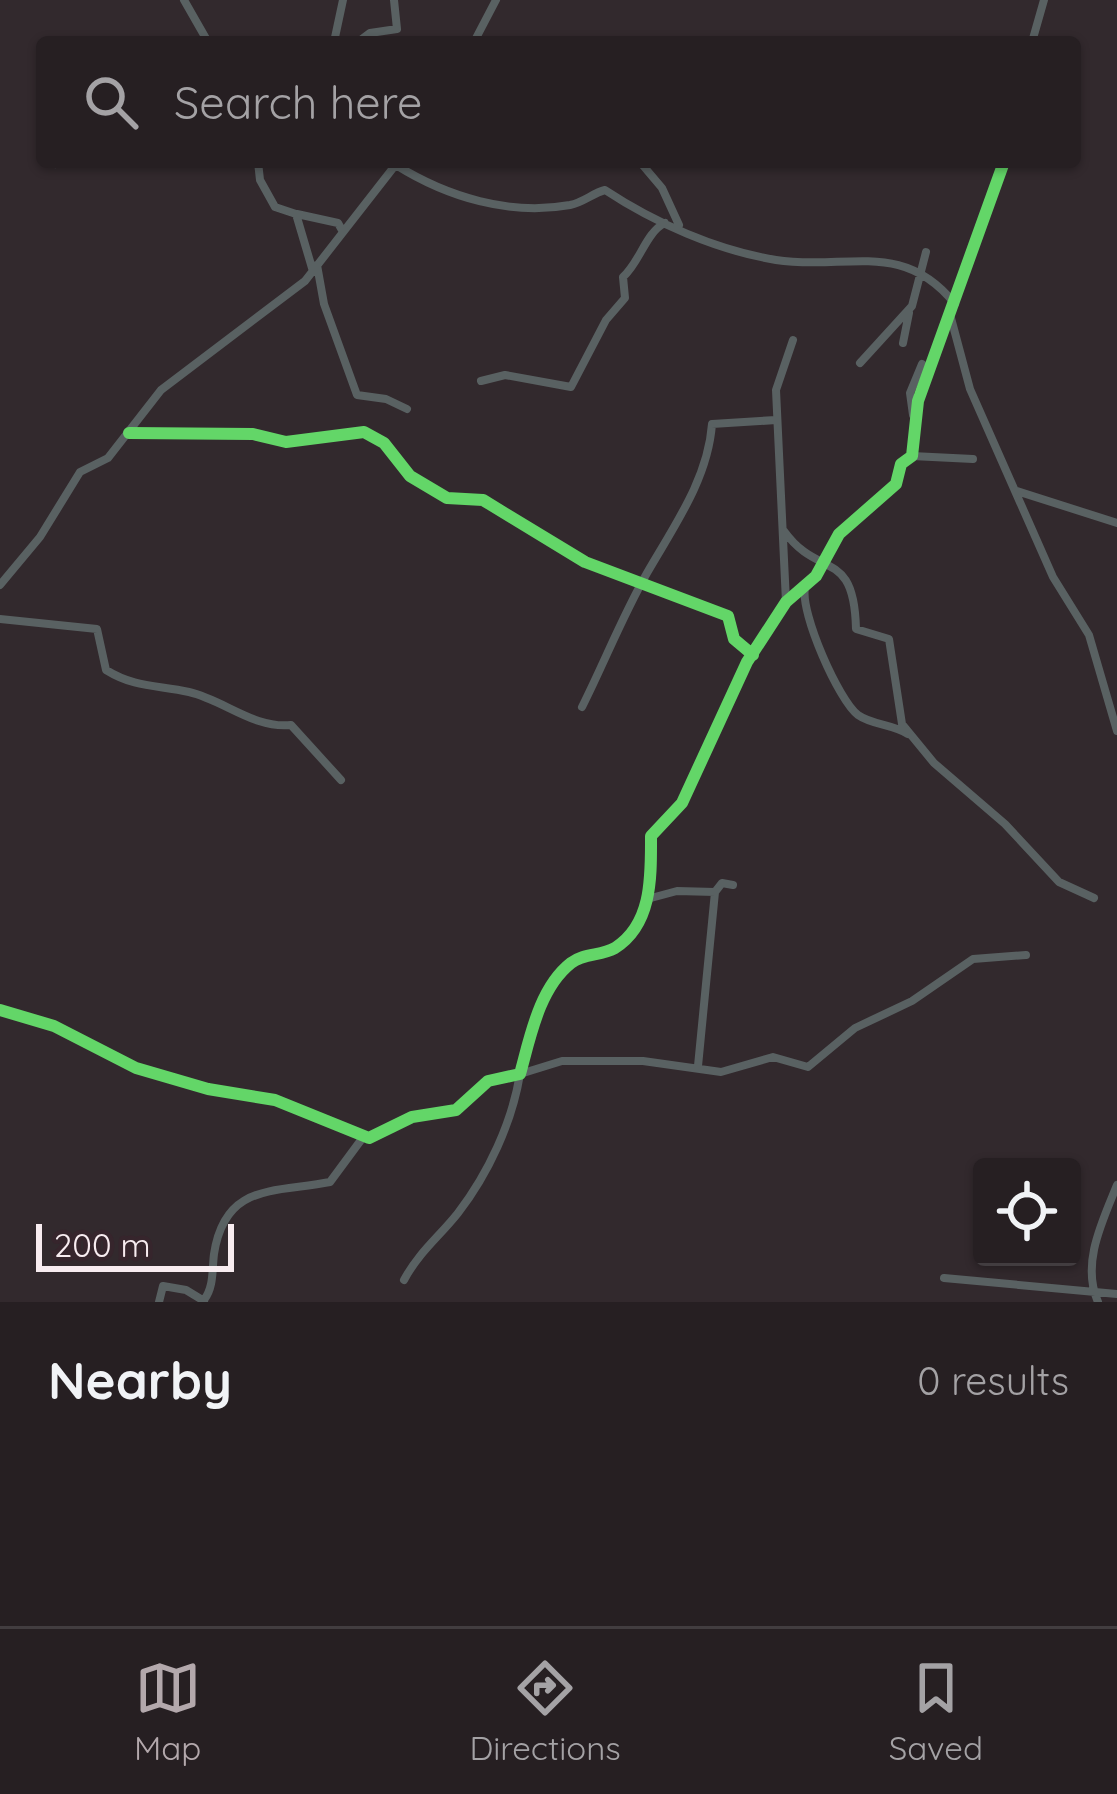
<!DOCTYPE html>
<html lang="en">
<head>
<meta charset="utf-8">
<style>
  :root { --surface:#261f22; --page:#2e272a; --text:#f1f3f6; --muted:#a4a2a5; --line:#423d40; --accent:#b3a8ac }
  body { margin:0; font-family:Quicksand,sans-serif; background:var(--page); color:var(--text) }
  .controls { position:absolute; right:36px; bottom:36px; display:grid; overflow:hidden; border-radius:12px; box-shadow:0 3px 9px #0004 }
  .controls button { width:108px; height:108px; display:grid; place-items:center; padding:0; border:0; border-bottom:3px solid var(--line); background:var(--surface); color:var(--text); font:60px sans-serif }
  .scale { position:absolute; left:36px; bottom:30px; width:198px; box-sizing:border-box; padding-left:12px; border:6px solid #f8ecf0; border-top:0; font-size:33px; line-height:42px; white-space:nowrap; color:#f8ecf0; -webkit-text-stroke:9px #36252c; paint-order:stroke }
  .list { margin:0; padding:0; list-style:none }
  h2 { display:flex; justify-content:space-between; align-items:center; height:156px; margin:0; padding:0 48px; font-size:51px }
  h2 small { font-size:39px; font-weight:400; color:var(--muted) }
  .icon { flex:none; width:66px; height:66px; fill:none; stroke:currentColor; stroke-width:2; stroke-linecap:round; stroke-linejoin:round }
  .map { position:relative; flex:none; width:1117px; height:1302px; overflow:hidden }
  .search { position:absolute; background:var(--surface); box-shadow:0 3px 9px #0004; left:36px; right:36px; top:36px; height:132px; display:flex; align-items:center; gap:30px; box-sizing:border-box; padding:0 42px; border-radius:12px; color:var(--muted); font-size:45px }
  .sheet { height:324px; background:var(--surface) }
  nav { display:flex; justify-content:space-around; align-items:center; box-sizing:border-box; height:168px; border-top:3px solid var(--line); background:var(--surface); font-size:33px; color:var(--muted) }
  nav a { display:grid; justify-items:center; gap:6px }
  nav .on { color:var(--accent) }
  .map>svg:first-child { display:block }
</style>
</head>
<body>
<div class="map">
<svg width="1117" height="1302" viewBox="0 0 1117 1302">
  <rect width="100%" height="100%" fill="#32292d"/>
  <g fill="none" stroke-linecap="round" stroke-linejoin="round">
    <!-- street -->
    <path stroke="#596162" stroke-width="8" d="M184,0L208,42
      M334,42L343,0
      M358,42L370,33L397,29L394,0
      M474,42L496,0
      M1032,42L1044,0
      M258,162L260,180L275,207L296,214L312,268
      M640,162L662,188L679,225
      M55,164L56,162
      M396,165C447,197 510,216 570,205C584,202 593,193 605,190C655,223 716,250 776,260C845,271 902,238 955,304
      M297,214L338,223L343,232
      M317,265L324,304L357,395L386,399L407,409
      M951,318L970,389L1053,577L1089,635L1117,731
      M903,343L909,313
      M860,363L912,306L926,252
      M481,381L505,375L571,387L606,320L625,298L623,277C640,262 646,232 665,223
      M913,415L910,393L922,364
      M912,456L973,459
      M1017,491L1117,523
      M784,531C819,580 854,547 856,629L889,639L902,724L934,763L1005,824L1059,882L1094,898
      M0,585L40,537L80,472L108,458L161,390L305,281L397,163
      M805,588C800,613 839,701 858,715C872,725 892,724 908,734
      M786,602L776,390L793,340
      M0,619L97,629L106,670C135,688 158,685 189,692C224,700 254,729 291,725L341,780
      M582,707C604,663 623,615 647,573C674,526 708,479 712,424L776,420
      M651,898L677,891L715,892
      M698,1066L715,892L722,883L733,885
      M944,1278L1117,1294
      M404,1280C419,1252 439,1237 458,1213C488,1174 512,1123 520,1074L562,1061H643L721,1072L773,1057L808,1067L855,1028L912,1001L973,959L1026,955
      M204,1300C214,1287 212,1270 214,1254C225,1182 276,1193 330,1182L364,1136
      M159,1302L163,1286L186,1290L204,1301
      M1098,1302C1081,1264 1102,1222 1117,1185"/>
    <!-- fast -->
    <path stroke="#63d668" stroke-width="12" d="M129,433L253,434L286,442L364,432L384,443L410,476L447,498L483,500L585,562L728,616L734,639L753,655
      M0,1010L54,1026L136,1068L208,1089L275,1100L369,1138L412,1117L456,1110L488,1081L520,1074C530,1038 539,988 571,963C584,953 601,956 615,948C653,924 651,875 651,836L682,803L747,662L786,602L816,576L839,534L896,484L901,464L912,456L918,401L1004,162"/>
  </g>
</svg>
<div class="controls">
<button><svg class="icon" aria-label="locate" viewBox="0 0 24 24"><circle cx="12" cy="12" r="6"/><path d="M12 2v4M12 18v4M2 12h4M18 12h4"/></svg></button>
</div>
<div class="scale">200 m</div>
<div class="search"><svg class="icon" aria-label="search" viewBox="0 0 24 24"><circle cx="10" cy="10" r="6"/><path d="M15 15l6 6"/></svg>Search here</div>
</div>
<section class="sheet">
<h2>Nearby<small>0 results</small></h2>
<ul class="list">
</ul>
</section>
<nav>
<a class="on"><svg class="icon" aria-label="map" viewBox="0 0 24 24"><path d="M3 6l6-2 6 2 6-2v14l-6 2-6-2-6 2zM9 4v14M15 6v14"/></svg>Map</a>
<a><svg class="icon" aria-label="directions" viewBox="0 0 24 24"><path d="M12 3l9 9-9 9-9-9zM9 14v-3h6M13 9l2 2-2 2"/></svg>Directions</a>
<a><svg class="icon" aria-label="saved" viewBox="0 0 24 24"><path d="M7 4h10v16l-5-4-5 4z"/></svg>Saved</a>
</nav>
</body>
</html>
